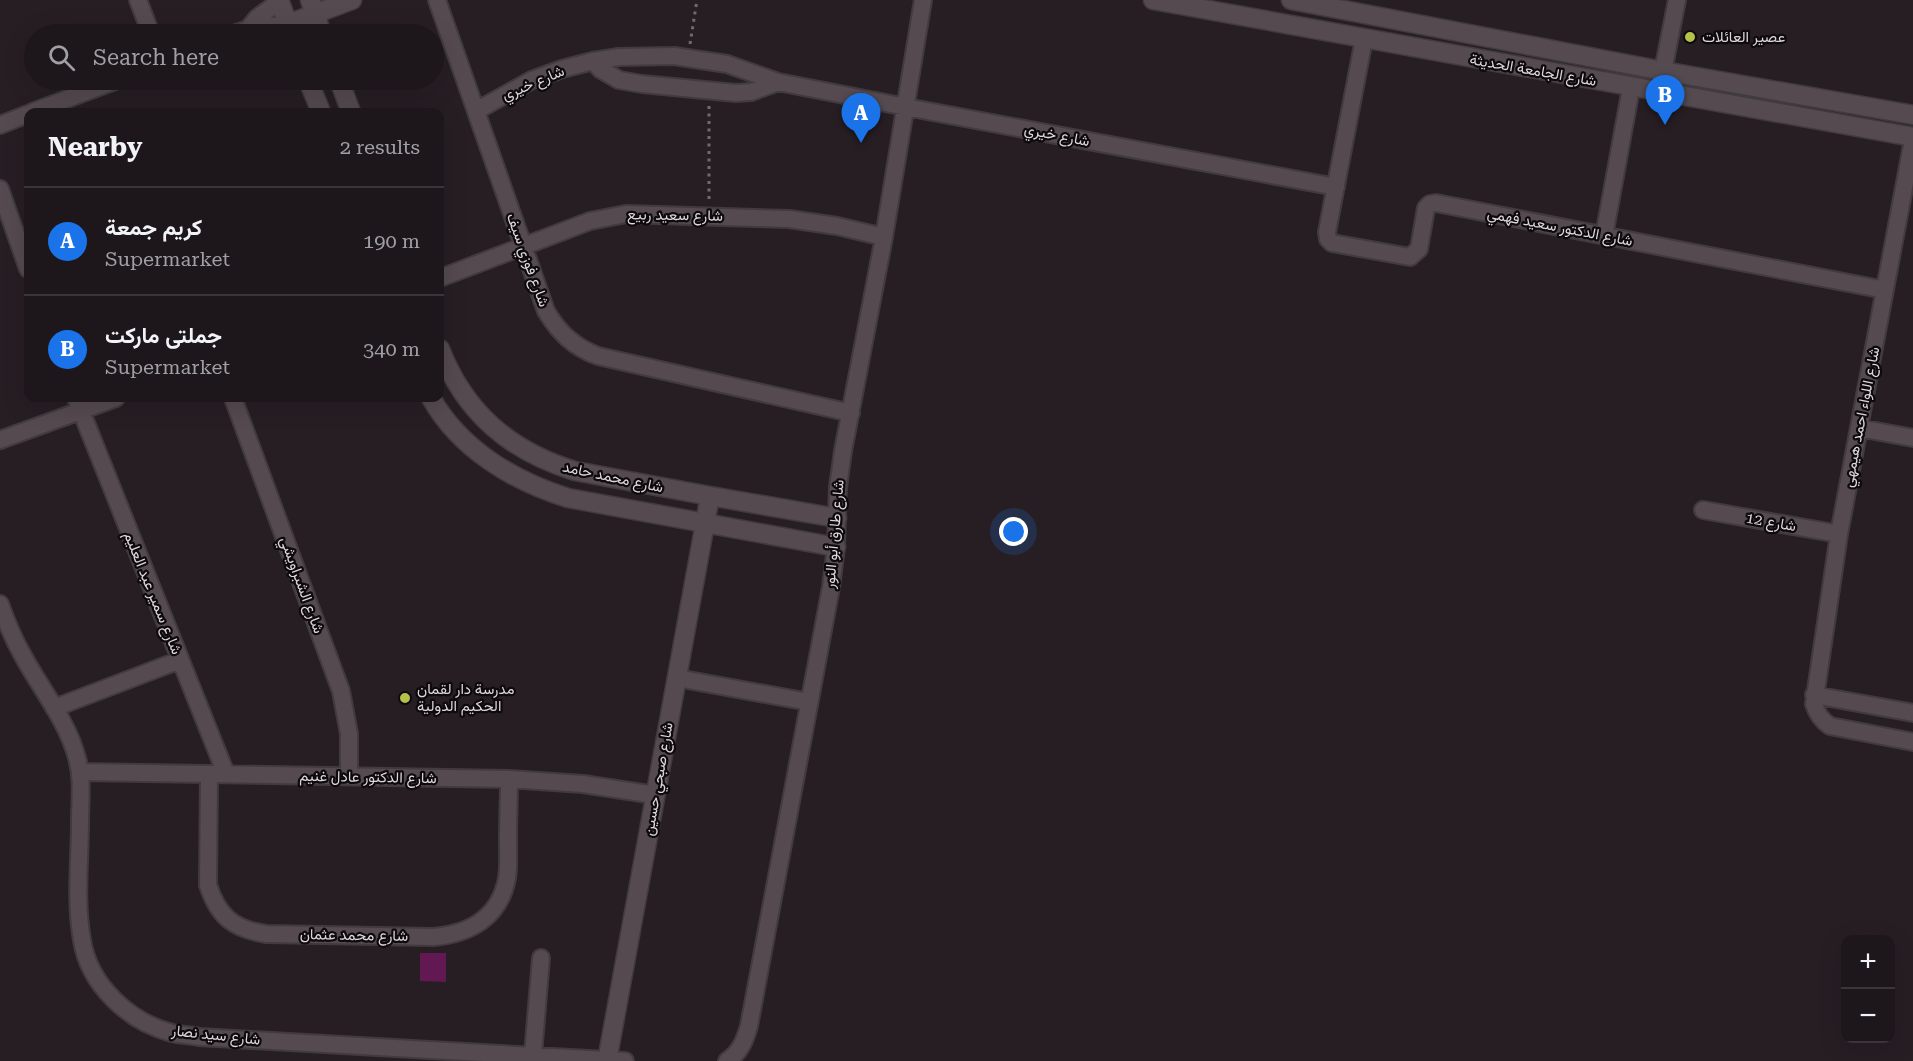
<!DOCTYPE html>
<html lang="en">
<head>
<meta charset="utf-8">
<style>
  :root { --surface:#1d161b; --page:#2a2328; --text:#f1f3f6; --muted:#a09fa3; --line:#3b353a; --accent:#1a73e8 }
  body { margin:0; font-family:"Roboto Serif",Vazirmatn,serif; background:var(--page); color:var(--text) }
  .controls { position:absolute; right:18px; bottom:18px; display:grid; overflow:hidden; border-radius:12px; box-shadow:0 6px 24px #0002 }
  .controls button { width:54px; height:54px; display:grid; place-items:center; padding:0; border:0; border-bottom:2px solid var(--line); background:var(--surface); color:var(--text); font:30px sans-serif }
  .you { position:absolute; left:1014px; top:532px; width:21px; height:21px; margin:-15px; border:4px solid #fff; border-radius:50%; background:#1a73e8; box-shadow:0 0 0 9px #1a73e833 }
  .badge { display:grid; place-items:center; width:39px; height:39px; border-radius:50%; background:var(--accent); color:#fff; font-size:20px; font-weight:700 }
  .pin { position:absolute; translate:-50% -50px; filter:drop-shadow(0 2px 3px #0008) }
  .pin::after { content:''; position:absolute; top:32px; width:21px; height:18px; background:inherit; clip-path:polygon(0 0,100% 0,50% 100%) }
  .list { margin:0; padding:0; list-style:none }
  h2 { display:flex; justify-content:space-between; align-items:center; height:78px; margin:0; padding:0 24px; font-size:26px }
  h2 small { font-size:20px; font-weight:400; color:var(--muted) }
  .list li { display:grid; grid-template-columns:39px 1fr auto; gap:18px; align-items:center; box-sizing:border-box; height:108px; padding:0 24px; border-top:2px solid var(--line) }
  .list b { display:block; font-size:22px; white-space:nowrap }
  .list p { margin:0; font-size:20px; white-space:nowrap; color:var(--muted) }
  .list em { font-size:20px; font-style:normal; color:var(--muted) }
  .icon { flex:none; width:33px; height:33px; fill:none; stroke:currentColor; stroke-width:2; stroke-linecap:round; stroke-linejoin:round }
  .map { position:relative; flex:none; width:1913px; height:1061px; overflow:hidden }
  .search { position:absolute; background:var(--surface); box-shadow:0 6px 24px #0002; left:24px; top:24px; width:420px; height:66px; display:flex; align-items:center; gap:15px; box-sizing:border-box; padding:0 21px; border-radius:33px; color:var(--muted); font-size:22px }
  .panel { position:absolute; background:var(--surface); box-shadow:0 6px 24px #0002; left:24px; top:108px; width:420px; height:294px; border-radius:12px }
  .map>svg:first-child { display:block }
</style>
</head>
<body>
<div class="map">
<svg width="1913" height="1061" viewBox="0 0 1913 1061">
  <rect width="100%" height="100%" fill="#271e24"/>
  <!-- building -->
  <path fill="#621853" d="M420,953H446V982L420,981Z"/>
  <g fill="none" stroke-linecap="round" stroke-linejoin="round">
    <defs>
      <path id="street" d="M138,0L151,34
        M437,0L546,311C559,333 574,347 598,356L851,413
        M248,29L257,18L280,1
        M234,34L248,29L288,24
        M1364,39L1327,232L1328,239L1332,243L1410,257L1419,249L1426,208L1430,204L1436,203L1885,290
        M593,61L600,69L619,80L642,84L736,93L751,92L778,82
        M1663,71L1677,0
        M476,111L532,80L562,69L593,61L619,57L674,56L727,64L778,82L906,107L1336,187
        M32,112L118,80
        M0,125L28,114
        M1913,140L1839,534L1814,704C1817,714 1821,720 1830,726L1913,742
        M0,189L28,269
        M1604,236L1631,88
        M440,278L590,221L626,214L789,219L837,226L884,237
        M76,398L226,774
        M233,398L341,691L349,734V776
        M1859,428L1913,438
        M0,440L116,398
        M1703,510L1839,534
        M0,604C6,621 13,638 22,654C40,688 67,720 77,758C83,779 80,801 80,822C80,860 75,901 82,940C89,985 129,1022 172,1033C180,1035 190,1035 199,1037L625,1061
        M677,678L809,702
        M1814,695L1913,713
        M54,708L180,660
        M80,772L509,779L583,784L655,795
        M209,774L208,885C218,916 233,929 266,934L433,937C470,934 500,917 507,878C509,866 508,852 508,840C508,820 509,799 509,779
        M533,1055L541,958
        M727,1061C740,1053 745,1040 749,1026L831,587L836,547L838,487L843,451L884,237L923,0"/>
      <path id="secondary" d="M279,0L292,34
        M310,0L322,34
        M1153,0L1913,137
        M1291,0L1663,71L1913,115
        M288,24L352,0
        M308,80L321,112
        M339,80L351,112
        M440,349C465,413 510,451 575,471L710,496L837,518
        M431,398C460,449 513,481 568,498L836,547
        M607,1061L710,496"/>
    </defs>
    <!-- street casing -->
    <use href="#street" stroke="#413a3e" stroke-width="20"/>
    <!-- secondary casing -->
    <use href="#secondary" stroke="#413a3e" stroke-width="21"/>
    <!-- path -->
    <path stroke="#70696e" stroke-width="3" stroke-dasharray="3 4.5" stroke-linecap="butt" d="M690,44L697,0
      M709,106V202"/>
    <!-- street -->
    <use href="#street" stroke="#544a50" stroke-width="16"/>
    <!-- secondary -->
    <use href="#secondary" stroke="#544a50" stroke-width="18"/>
  </g>
  <!-- markers -->
  <g fill="#b5c249" stroke="#0d090c" stroke-width="2">
    <circle cx="1690" cy="37" r="6"/>
    <circle cx="405" cy="698" r="6"/>
  </g>
  <g text-anchor="middle" stroke-width="4.5" stroke-linejoin="round" paint-order="stroke">
    <!-- poi labels -->
    <g font-size="15" fill="#ddd7db" stroke="#0d090c" text-anchor="start">
      <text x="1702" y="42">عصير العائلات</text>
      <text x="417" y="694">مدرسة دار لقمان<tspan x="417" dy="17">الحكيم الدولية</tspan></text>
    </g>
    <!-- street labels -->
    <g font-size="15" fill="#ddd7db" stroke="#0d090c">
      <text transform="translate(1533 70) rotate(10)" y="5">شارع الجامعة الحديثة</text>
      <text transform="translate(533 83) rotate(-23)" y="5">شارع خيري</text>
      <text transform="translate(1057 135) rotate(11)" y="5">شارع خيري</text>
      <text transform="translate(675 215) rotate(1)" y="5">شارع سعيد ربيع</text>
      <text transform="translate(1560 227) rotate(11)" y="5">شارع الدكتور سعيد فهمي</text>
      <text transform="translate(528 260) rotate(70)" y="5">شارع فوزي سيف</text>
      <text transform="translate(1861 417) rotate(-79)" y="5">شارع اللواء احمد هيمهي</text>
      <text transform="translate(613 477) rotate(12)" y="5">شارع محمد حامد</text>
      <text transform="translate(1771 522) rotate(10)" y="5">شارع 12</text>
      <text transform="translate(834 534) rotate(-85)" y="5">شارع طارق أبو النور</text>
      <text transform="translate(302 585) rotate(70)" y="5">شارع الشبراويشي</text>
      <text transform="translate(153 593) rotate(68)" y="5">شارع سمير عبد العليم</text>
      <text transform="translate(368 777) rotate(1)" y="5">شارع الدكتور عادل غنيم</text>
      <text transform="translate(658 779) rotate(-80)" y="5">شارع صبحي حسين</text>
      <text transform="translate(354 935) rotate(1)" y="5">شارع محمد عثمان</text>
      <text transform="translate(216 1035) rotate(6)" y="5">شارع سيد نصار</text>
    </g>
  </g>
</svg>
<div class="controls">
<button>+</button>
<button>−</button>
</div>
<div class="you"></div>
<div class="pin badge" style="left:861px;top:143px">A</div>
<div class="pin badge" style="left:1665px;top:125px">B</div>
<div class="search"><svg class="icon" aria-label="search" viewBox="0 0 24 24"><circle cx="10" cy="10" r="6"/><path d="M15 15l6 6"/></svg>Search here</div>
<section class="panel">
<h2>Nearby<small>2 results</small></h2>
<ul class="list">
<li><span class="badge">A</span><div><b>كريم جمعة</b><p>Supermarket</p></div><em>190 m</em></li>
<li><span class="badge">B</span><div><b>جملتى ماركت</b><p>Supermarket</p></div><em>340 m</em></li>
</ul>
</section>
</div>
</body>
</html>
